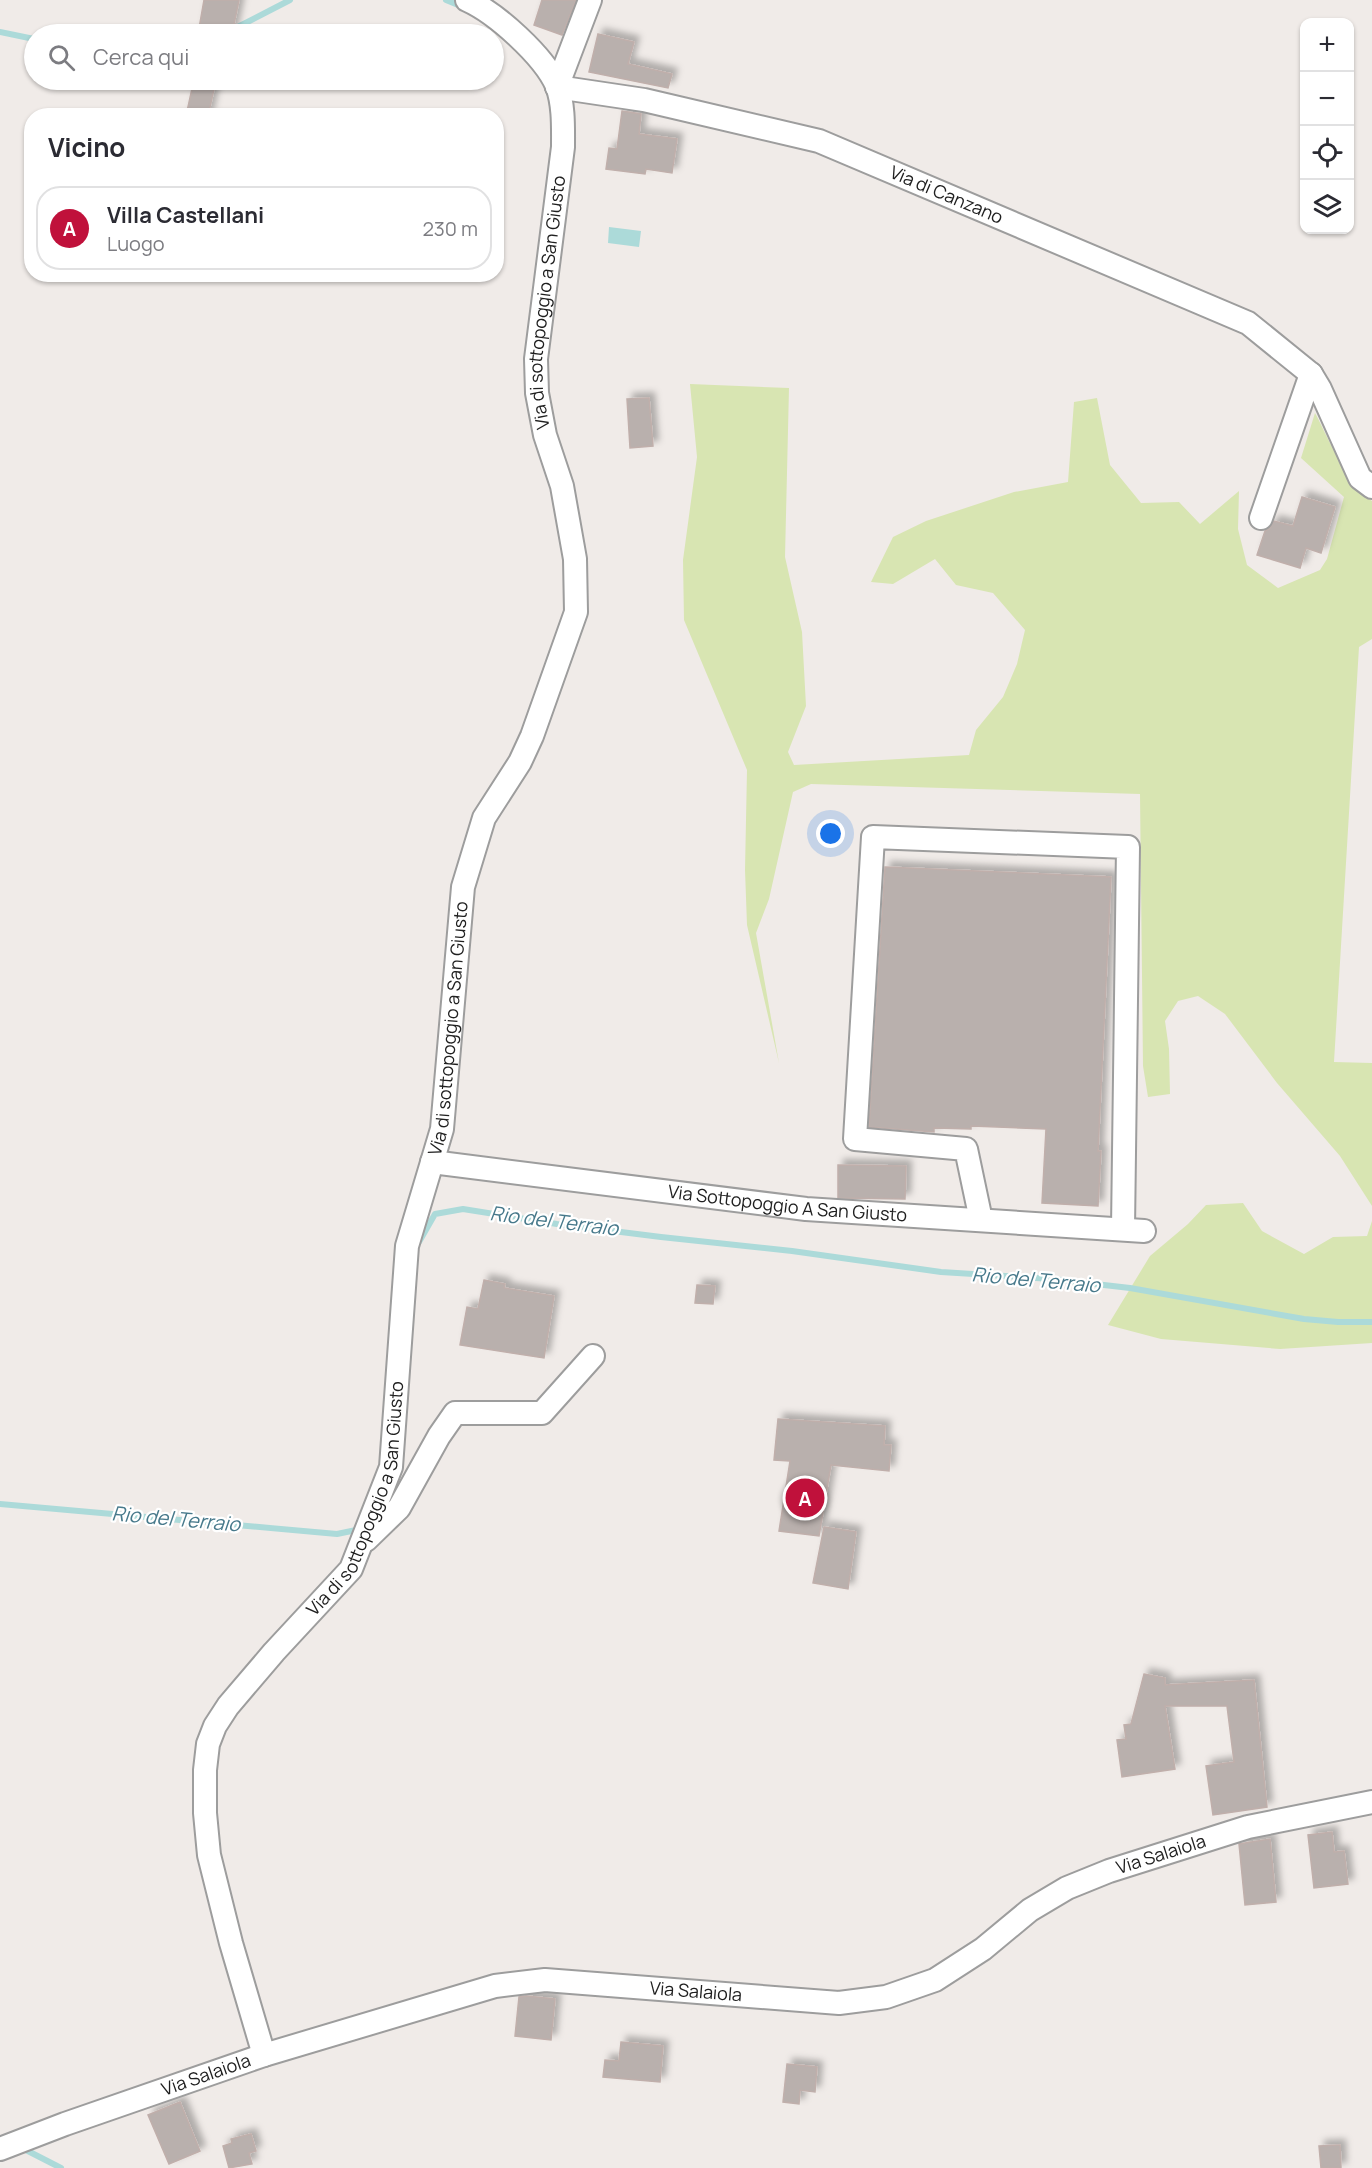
<!DOCTYPE html>
<html lang="it">
<head>
<meta charset="utf-8">
<style>
  :root { --surface:#fff; --page:#f2f2f3; --text:#2b2b33; --muted:#7c7c81; --line:#e1e1e2; --accent:#c0113b }
  body { margin:0; font-family:Manrope,sans-serif; background:var(--page); color:var(--text) }
  .controls { position:absolute; right:18px; top:18px; display:grid; overflow:hidden; border-radius:12px; box-shadow:0 2px 4px #0004 }
  .controls button { width:54px; height:54px; display:grid; place-items:center; padding:0; border:0; border-bottom:2px solid var(--line); background:var(--surface); color:var(--text); font:30px sans-serif }
  .you { position:absolute; left:831px; top:834px; width:21px; height:21px; margin:-15px; border:4px solid #fff; border-radius:50%; background:#1a73e8; box-shadow:0 0 0 9px #1a73e833 }
  .badge { display:grid; place-items:center; width:39px; height:39px; border-radius:50%; background:var(--accent); color:#fff; font-size:20px; font-weight:700 }
  .pin { position:absolute; translate:-50% -50%; border:3px solid #fff; box-shadow:0 2px 6px #0006 }
  .list { margin:0; padding:0; list-style:none }
  h2 { display:flex; justify-content:space-between; align-items:center; height:78px; margin:0; padding:0 24px; font-size:26px }
  h2 small { font-size:20px; font-weight:400; color:var(--muted) }
  .list li { display:grid; grid-template-columns:39px 1fr auto; gap:18px; align-items:center; box-sizing:border-box; height:84px; margin:0 12px 12px; padding:0 12px; border:2px solid var(--line); border-radius:24px }
  .list b { display:block; font-size:22px; white-space:nowrap }
  .list p { margin:0; font-size:20px; white-space:nowrap; color:var(--muted) }
  .list em { font-size:20px; font-style:normal; color:var(--muted) }
  .icon { flex:none; width:33px; height:33px; fill:none; stroke:currentColor; stroke-width:2; stroke-linecap:round; stroke-linejoin:round }
  .map { position:relative; flex:none; width:1372px; height:2168px; overflow:hidden }
  .search { position:absolute; background:var(--surface); box-shadow:0 2px 4px #0004; left:24px; top:24px; width:480px; height:66px; display:flex; align-items:center; gap:15px; box-sizing:border-box; padding:0 21px; border-radius:33px; color:var(--muted); font-size:22px }
  .panel { position:absolute; background:var(--surface); box-shadow:0 2px 4px #0004; left:24px; top:108px; width:480px; height:174px; border-radius:24px }
  .map>svg:first-child { display:block }
</style>
</head>
<body>
<div class="map">
<svg width="1372" height="2168" viewBox="0 0 1372 2168">
  <defs>
    <filter id="shadow"><feDropShadow dx="5.5" dy="-5.5" stdDeviation="3" flood-color="#0004"/></filter>
  </defs>
  <rect width="100%" height="100%" fill="#f0ebe8"/>
  <!-- grass -->
  <path fill="#d8e5b2" d="M690,384L789,388L785,557L802,632L806,706L788,752L794,765L969,755L976,730L1003,697L1017,664L1025,630L993,593L956,585L935,559L893,584L871,582L893,537L926,521L1014,492L1068,482L1074,402L1097,398L1110,465L1141,503L1179,502L1200,524L1239,491L1238,529L1247,565L1278,588L1320,570L1327,559L1344,497L1301,458L1315,413C1329,439 1347,485 1372,501V639L1359,647L1334,1062L1372,1063V1206L1340,1156L1277,1083L1225,1014L1198,996L1178,1001L1165,1021L1169,1049L1170,1094L1148,1097L1143,1066L1140,794L811,784L793,792L769,899L756,933L779,1063L747,925L745,870L747,770L684,620L683,560L697,457Z
    M1243,1203L1262,1231L1304,1254L1333,1237L1367,1236L1372,1221V1343L1280,1349L1161,1339L1108,1325L1150,1256L1188,1224L1206,1205Z"/>
  <!-- water -->
  <path fill="#acdad9" d="M609,227L641,231L639,247L608,243Z"/>
  <g fill="none" stroke-linecap="round" stroke-linejoin="round">
    <!-- stream -->
    <path stroke="#acdad9" stroke-width="6" d="M446,0L463,7
      M0,32L34,39
      M224,34L290,0
      M419,1242L435,1214L463,1209L557,1224L661,1237L792,1251L941,1272L1052,1279L1130,1288L1304,1319L1338,1322H1372
      M0,1504L337,1534L361,1529
      M22,2148L61,2168"/>
  </g>
  <!-- building -->
  <path fill="#b9b0ad" stroke="#c0afab" stroke-width="1.5" filter="url(#shadow)" d="M204,0H239L232,34H198Z
    M542,0H576L562,35L534,25Z
    M598,34L634,42L628,64L672,74L668,88L589,72Z
    M193,84L214,89L208,116H186Z
    M622,111L641,114L639,134L677,139L672,173L646,169L645,174L606,169L609,148L617,149Z
    M649,398L653,446L630,448L627,399Z
    M1302,497L1335,507L1321,553L1306,548L1300,568L1257,555L1265,531L1270,528L1274,521L1293,526Z
    M885,867L1111,877L1098,1151H1101L1098,1206L1042,1203L1046,1129L971,1126V1129L934,1128V1132L869,1127Z
    M838,1165L906,1166L905,1199L838,1198Z
    M484,1280L505,1284L504,1288L554,1296L544,1358L460,1345L467,1307L478,1309Z
    M697,1285L715,1286L713,1304L695,1303Z
    M778,1419L885,1426L884,1445H891L889,1471L831,1465L819,1536L779,1531L790,1461L774,1460Z
    M824,1527L856,1532L848,1589L813,1583Z
    M1144,1674L1165,1678V1685L1254,1680L1267,1807L1213,1815L1206,1766L1234,1762L1227,1706H1165L1175,1769L1122,1777L1117,1740L1126,1739L1124,1725L1131,1724Z
    M1332,1832L1334,1852L1344,1851L1348,1884L1314,1888L1308,1835Z
    M1270,1839L1276,1902L1245,1905L1239,1844Z
    M526,1996L555,1999L551,2040L515,2036L519,1997Z
    M621,2042L663,2046L660,2082L603,2077L605,2060L619,2061Z
    M787,2064L817,2067L815,2092L800,2090L799,2104L783,2102Z
    M180,2102L200,2151L169,2164L148,2115Z
    M251,2134L256,2151L249,2153L252,2164L229,2168L223,2146L232,2143L231,2139Z
    M1340,2145L1341,2168H1321L1319,2146Z"/>
  <g fill="none" stroke-linecap="round" stroke-linejoin="round">
    <defs>
      <g id="minor">
        <path id="s1" d="M557,87L644,100L819,141L1248,323L1311,374L1320,389L1360,478L1372,487"/>
        <path d="M557,87L590,0"/>
        <path d="M1261,518L1311,374"/>
        <path id="s2" d="M432,1162L806,1209L1144,1231"/>
        <path d="M981,1220L966,1149L855,1139L873,837L1128,847L1123,1229"/>
        <path d="M366,1540L399,1508L439,1436L455,1413H542L593,1356"/>
        <path id="s3" d="M264,2055L231,1943L209,1855L205,1813V1770L208,1744L215,1726L228,1706L274,1652L351,1569L391,1467L407,1246L442,1129L463,887L484,818L520,762L532,736L576,612L575,559L562,486L545,435L537,393L536,359L563,147C563,128 564,105 557,86C544,56 496,13 467,0"/>
        <path id="s4" d="M0,2149L65,2124L264,2055L495,1986L545,1980L839,2003L886,1997L935,1980L983,1949L1030,1910L1067,1888L1109,1871L1248,1827L1372,1802"/>
      </g>
    </defs>
    <!-- minor casing -->
    <use href="#minor" stroke="#9d9d9d" stroke-width="26"/>
    <!-- minor -->
    <use href="#minor" stroke="#fff" stroke-width="22"/>
  </g>
  <g text-anchor="middle" stroke-width="4.5" stroke-linejoin="round" paint-order="stroke">
    <!-- street labels -->
    <g font-size="18" fill="#202020" stroke="#fff">
      <text dy="6" stroke="none"><textPath href="#s1" startOffset="406">Via di Canzano</textPath></text>
      <text dy="6" stroke="none"><textPath href="#s3" startOffset="1856">Via di sottopoggio a San Giusto</textPath></text>
      <text dy="6" stroke="none"><textPath href="#s3" startOffset="1100">Via di sottopoggio a San Giusto</textPath></text>
      <text dy="6" stroke="none"><textPath href="#s2" startOffset="358">Via Sottopoggio A San Giusto</textPath></text>
      <text dy="6" stroke="none"><textPath href="#s3" startOffset="614">Via di sottopoggio a San Giusto</textPath></text>
      <text dy="6" stroke="none"><textPath href="#s4" startOffset="1227">Via Salaiola</textPath></text>
      <text dy="6" stroke="none"><textPath href="#s4" startOffset="723">Via Salaiola</textPath></text>
      <text dy="6" stroke="none"><textPath href="#s4" startOffset="219">Via Salaiola</textPath></text>
    </g>
    <!-- water labels -->
    <g font-size="20" font-style="italic" fill="#47798b" stroke="#fff">
      <text transform="translate(554 1221) rotate(7)" y="7">Rio del Terraio</text>
      <text transform="translate(1036 1280) rotate(5)" y="7">Rio del Terraio</text>
      <text transform="translate(176 1519) rotate(5)" y="7">Rio del Terraio</text>
    </g>
  </g>
</svg>
<div class="controls">
<button>+</button>
<button>−</button>
<button><svg class="icon" aria-label="locate" viewBox="0 0 24 24"><circle cx="12" cy="12" r="6"/><path d="M12 2v4M12 18v4M2 12h4M18 12h4"/></svg></button>
<button><svg class="icon" aria-label="layers" viewBox="0 0 24 24"><path d="M12 4l9 5-9 5-9-5zM3 14l9 5 9-5"/></svg></button>
</div>
<div class="you"></div>
<div class="pin badge" style="left:805px;top:1498px">A</div>
<div class="search"><svg class="icon" aria-label="search" viewBox="0 0 24 24"><circle cx="10" cy="10" r="6"/><path d="M15 15l6 6"/></svg>Cerca qui</div>
<section class="panel">
<h2>Vicino<small></small></h2>
<ul class="list">
<li><span class="badge">A</span><div><b>Villa Castellani</b><p>Luogo</p></div><em>230 m</em></li>
</ul>
</section>
</div>
</body>
</html>
